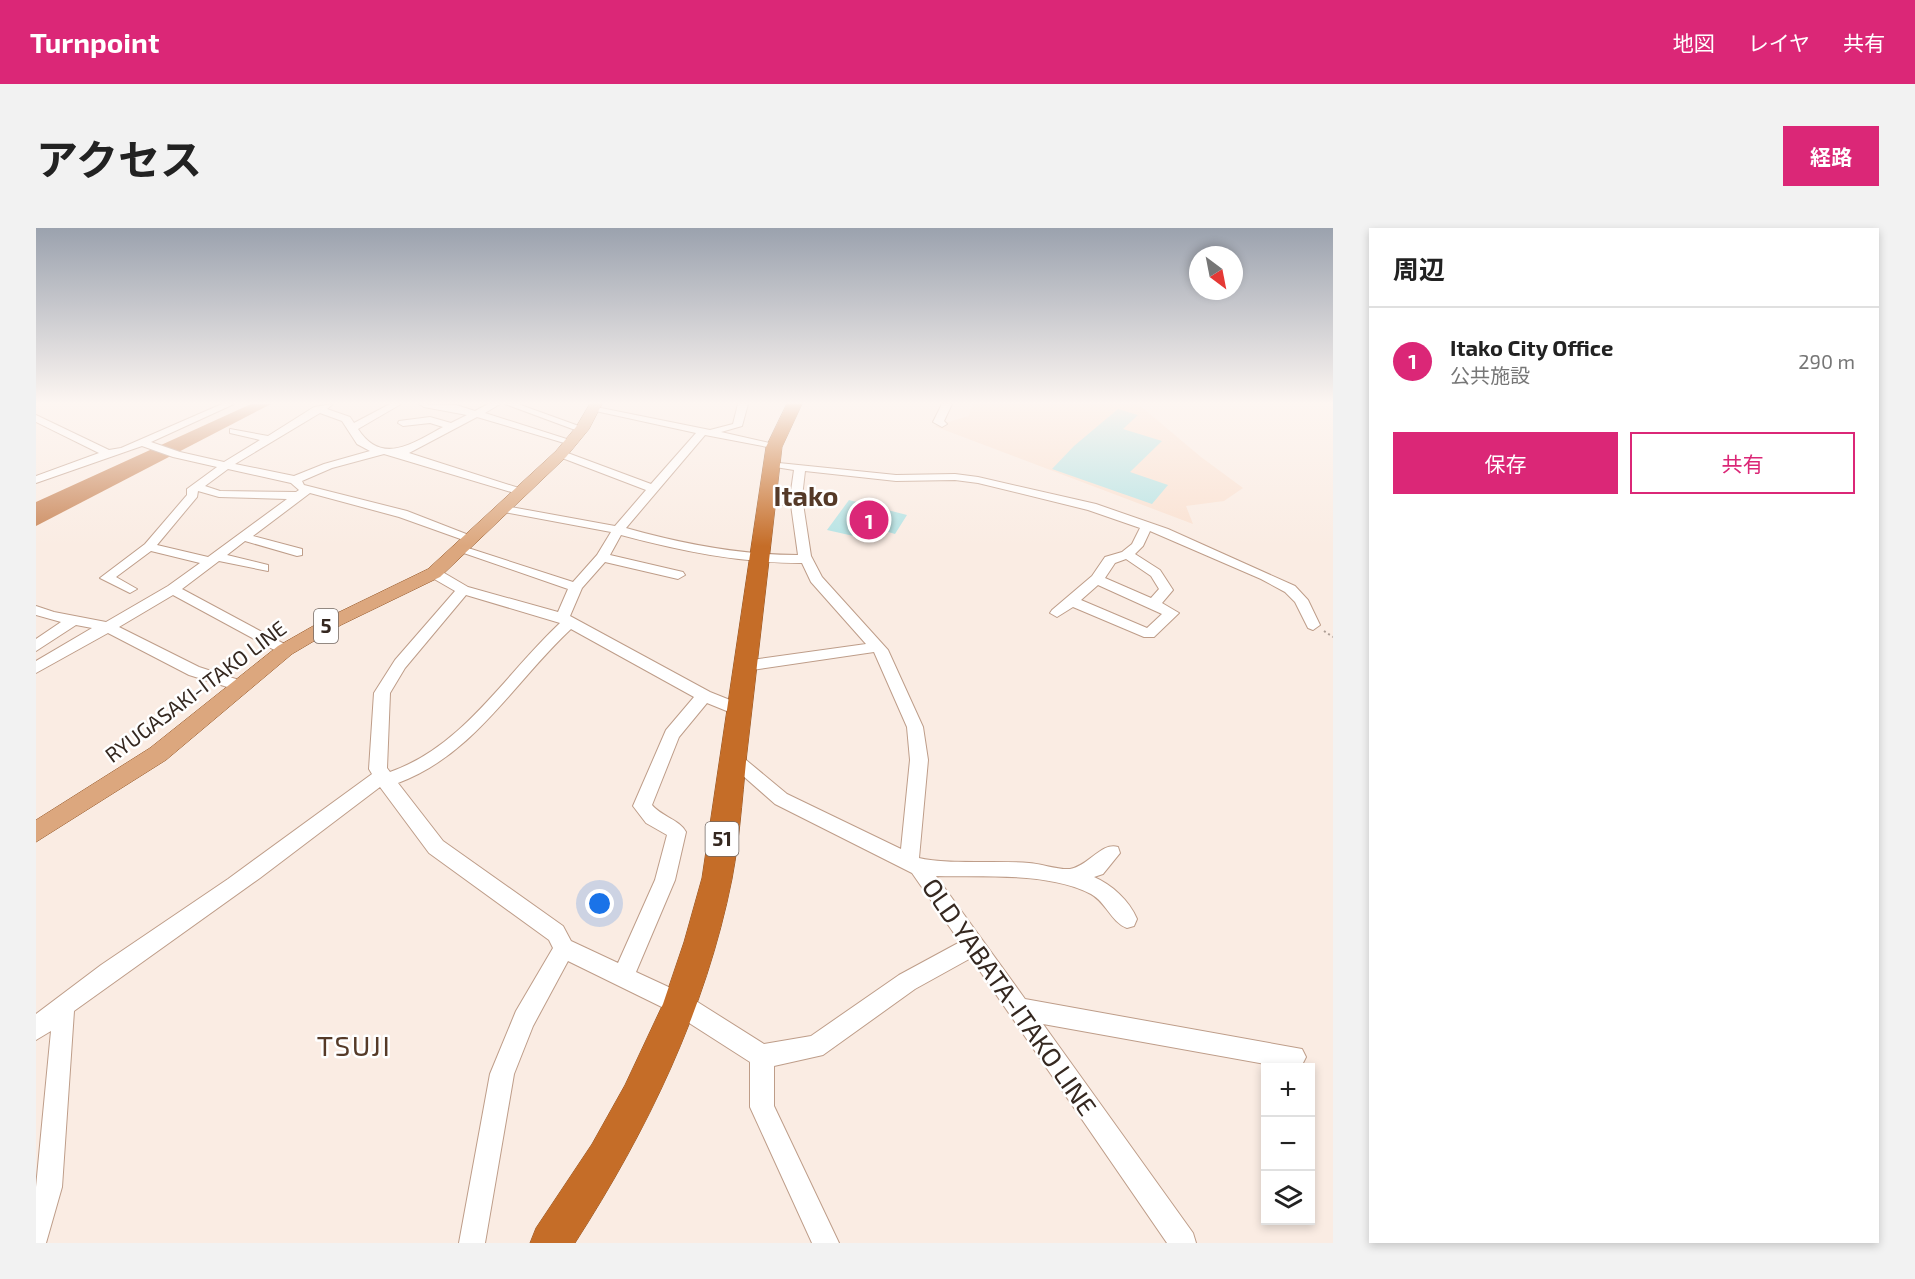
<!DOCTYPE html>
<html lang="ja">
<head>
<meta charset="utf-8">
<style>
  :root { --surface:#fff; --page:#f2f2f2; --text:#222; --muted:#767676; --line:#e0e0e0; --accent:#db2777 }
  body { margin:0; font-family:"Exo 2","Noto Sans JP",sans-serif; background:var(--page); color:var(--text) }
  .controls { position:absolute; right:18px; bottom:18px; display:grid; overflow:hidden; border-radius:0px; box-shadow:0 3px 9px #0003 }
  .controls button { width:54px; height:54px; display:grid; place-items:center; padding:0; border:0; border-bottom:2px solid var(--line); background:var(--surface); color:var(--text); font:30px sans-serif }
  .compass { position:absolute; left:1153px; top:18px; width:54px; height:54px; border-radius:50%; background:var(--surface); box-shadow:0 3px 9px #0003; rotate:148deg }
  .you { position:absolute; left:564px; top:676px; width:21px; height:21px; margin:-15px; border:4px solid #fff; border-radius:50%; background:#1a73e8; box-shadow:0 0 0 9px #1a73e833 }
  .badge { display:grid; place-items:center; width:39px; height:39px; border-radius:50%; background:var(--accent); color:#fff; font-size:20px; font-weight:700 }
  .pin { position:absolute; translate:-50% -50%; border:3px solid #fff; box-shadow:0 2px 6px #0006 }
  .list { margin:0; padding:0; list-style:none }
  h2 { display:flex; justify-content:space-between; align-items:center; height:78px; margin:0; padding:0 24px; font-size:26px }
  h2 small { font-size:20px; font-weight:400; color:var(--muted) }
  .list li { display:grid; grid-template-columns:39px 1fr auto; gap:18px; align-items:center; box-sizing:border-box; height:108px; padding:0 24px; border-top:2px solid var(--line) }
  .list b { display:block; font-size:22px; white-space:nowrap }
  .list p { margin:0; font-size:20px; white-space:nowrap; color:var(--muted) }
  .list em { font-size:20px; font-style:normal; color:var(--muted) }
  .actions { display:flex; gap:12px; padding:18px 24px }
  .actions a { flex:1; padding:14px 0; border:2px solid var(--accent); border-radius:0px; text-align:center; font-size:21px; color:var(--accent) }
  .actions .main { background:var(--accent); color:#fff }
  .icon { flex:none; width:33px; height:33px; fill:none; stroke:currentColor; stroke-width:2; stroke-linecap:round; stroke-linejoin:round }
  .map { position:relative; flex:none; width:1297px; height:1015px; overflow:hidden; border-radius:0px }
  header { display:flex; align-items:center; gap:36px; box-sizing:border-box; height:84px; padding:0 30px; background:var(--accent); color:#fff }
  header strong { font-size:28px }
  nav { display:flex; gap:33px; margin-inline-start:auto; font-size:21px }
  .intro { display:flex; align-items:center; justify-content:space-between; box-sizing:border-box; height:144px; padding:0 36px }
  h1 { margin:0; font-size:42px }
  .button { padding:15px 27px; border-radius:0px; background:var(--accent); color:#fff; font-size:21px; font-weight:700 }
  main { display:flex; gap:36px; padding:0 36px }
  aside { flex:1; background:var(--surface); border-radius:0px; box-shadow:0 3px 9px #0003 }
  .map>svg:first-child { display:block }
</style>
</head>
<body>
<header>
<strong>Turnpoint</strong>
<nav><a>地図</a><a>レイヤ</a><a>共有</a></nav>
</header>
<div class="intro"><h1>アクセス</h1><a class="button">経路</a></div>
<main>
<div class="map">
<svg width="1297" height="1015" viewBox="0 0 1297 1015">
  <rect width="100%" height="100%" fill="#faece3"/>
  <!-- built -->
  <path fill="#fae1d1" d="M936,176H1102L1165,229L1207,260L1188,273L1150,278L1157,296L898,198L933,188Z"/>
  <!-- water -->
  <path fill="#c98658" d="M215,176H235L0,298V274Z"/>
  <!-- building -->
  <path fill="#b4e3e4" d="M1082,181L1102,187L1087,201L1126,213L1094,244L1132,257L1116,276L1016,241L1038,218Z
    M813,272L871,287L859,306L829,297L822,309L791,302Z"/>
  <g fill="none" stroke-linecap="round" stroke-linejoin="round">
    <defs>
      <path id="minor" d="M186,176H198L115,214L144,224L188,234L224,212L194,205V201L232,208L278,179L297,176L291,181L314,189L318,195L354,176H365L322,201C346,238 377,215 407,199L394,195L367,198L362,195L363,193L394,189L415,195L431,187L388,179L383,176L420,177L439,183L452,176H464L449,185L540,214L535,217L441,189L373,225L489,262L491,264L485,267L348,226L296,240L266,253L268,257L371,283L443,311L437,315L433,314L363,289L274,265L217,308L266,321V327L261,328L209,313L191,327L232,337V343L183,333L146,361L254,419L256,422L254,425H244L137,367L83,399L163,439L209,454L212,458L209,462L204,463L153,447L72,405L0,445V433L56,400L40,397L0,423V411L25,394L0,387V378L18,384L70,394L132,358L164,335L115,323L80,349L101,361L94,365L64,350L109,316L151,267V261L181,239L137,229L106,218L0,255V248L63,225L0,194V187L73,222L85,220ZM284,185L306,193L321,216L334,223L288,236L258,248L199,236ZM192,241L255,255L263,262L260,264L184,263L169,258ZM162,263L183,269L251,271L172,329L121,317L161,269Z
        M469,176H482L551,201L542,203Z
        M702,176H712L706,198L685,204L742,217V221L669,207L590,300C647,316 703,327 762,327L755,277L732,276L726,272L732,268L754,270L758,242L733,238V234L860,247L919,246L942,249L1060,276L1132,301L1259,358L1272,372L1284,397L1277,402L1272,400L1259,374L1249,364L1225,351L1114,303L1107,318L1099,326L1124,342L1137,362L1126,375L1143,385L1118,409H1108L1037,379L1021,389L1014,385L1016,382L1056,348L1069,329L1086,324L1096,316L1104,300L1052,282L942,255L919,252L860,253L769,243L766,269L775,328L786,349L852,422L887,499L892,532L883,630C912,637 961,632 993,635C1006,636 1022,642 1034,641C1053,638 1065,614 1082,619L1084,625L1067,646L1058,649C1076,657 1093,672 1101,691L1098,698L1091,700C1075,694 1070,674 1055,666C1013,644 947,649 900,648L989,771L1266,821L1270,829L1266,837L1252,840L1007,796L1157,1005L1160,1015H1131L935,730L879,761L787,827L738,838V878L803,1015H776L714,879V834L636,784L532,733L497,798L478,846L449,1015H423L454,846L480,783L517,720L513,712L393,625L344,559L224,650L38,783L26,959L10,1015H0V959L15,803L0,812V786L65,737L192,651L336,546L333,541L338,465L359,432L419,363L393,348V342H403L432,359L522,384L532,361L419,322L421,319H429L537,354L561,327L575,304L468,284L462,280L464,277L579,298L610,262L521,228V224H529L615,256L660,205L555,182V178L674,202L697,196ZM585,307C645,323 704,335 766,335L775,354L830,416L709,433L701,438L704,442L709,443L838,424L871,499L874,532L865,621L751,566L704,527H692L689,532L739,576L876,645L924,714L863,747L775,808L728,816L652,768L600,744L639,652L650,604C644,592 625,588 616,577L643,509L671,475L703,488L711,482L709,478L674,464L534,388L546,360L569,334L642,351L649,347L647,344L574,327ZM1090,331L1115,348L1123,361L1115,370L1069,350L1079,335ZM1062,357L1126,386L1111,400L1045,372ZM430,367L524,395C469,446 428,518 354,544L351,540L354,465L369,440ZM535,401L658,469L630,502L597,578L610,595L631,607L619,652L582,735L535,713L527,698L407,613L362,555C438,527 478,454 535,401Z
        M906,176H916L908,193L911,196L906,199L897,194Z"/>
      <path id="major" d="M554,176H566L553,201L530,229L404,349L305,397L256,426L130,532L0,614V592L114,520L242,418L293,389L392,341L520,223L540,199Z"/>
      <path id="highway" d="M751,176H766L746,219C735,315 724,411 713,507C707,555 705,604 696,651C670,782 611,903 539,1015H494L500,1000L556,916L589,857L627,776L648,714L666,650L730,219Z"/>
    </defs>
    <!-- minor casing -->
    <use href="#minor" stroke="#be9d89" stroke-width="2"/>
    <!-- major casing -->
    <use href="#major" stroke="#935525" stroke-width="1"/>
    <!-- highway casing -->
    <use href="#highway" stroke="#935525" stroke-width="1"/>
    <!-- path -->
    <path stroke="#ac9e95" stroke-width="2" stroke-dasharray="2 3" stroke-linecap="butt" d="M1288,403L1297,409"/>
    <!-- minor -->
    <use href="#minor" fill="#fff" fill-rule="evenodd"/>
    <!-- major -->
    <use href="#major" fill="#dca77e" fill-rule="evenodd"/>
    <!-- highway -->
    <use href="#highway" fill="#c56d28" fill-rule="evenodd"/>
  </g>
  <!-- sky -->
  <linearGradient id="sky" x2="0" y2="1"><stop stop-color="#9ba2ae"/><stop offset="0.55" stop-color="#fdf6f2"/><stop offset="1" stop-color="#fdf6f2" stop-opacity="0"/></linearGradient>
  <rect width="1297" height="318" fill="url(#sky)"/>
  <g text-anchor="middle" stroke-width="5" stroke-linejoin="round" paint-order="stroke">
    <!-- shield labels -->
    <g fill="#fff" stroke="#726863" stroke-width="1.5">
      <rect x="278" y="381" width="24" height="34" rx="4.5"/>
      <rect x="669.5" y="594" width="33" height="34" rx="4.5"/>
    </g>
    <g font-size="20" font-weight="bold" fill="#352820">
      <text x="290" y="405">5</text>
      <text x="686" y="618">51</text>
    </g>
    <!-- street labels -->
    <g font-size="21" fill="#352820" stroke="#fff">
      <text transform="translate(160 464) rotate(-37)" y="7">RYUGASAKI-ITAKO LINE</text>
    </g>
    <!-- near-street labels -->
    <g font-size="26" fill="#352820" stroke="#fff">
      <text transform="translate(973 769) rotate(55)" y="9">OLD YABATA-ITAKO LINE</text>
    </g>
    <!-- far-town labels -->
    <g font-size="27" font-weight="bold" fill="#553a28" stroke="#fff">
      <text x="770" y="278">Itako</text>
    </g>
    <!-- near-quarter labels -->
    <g font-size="28" letter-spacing="1.5" fill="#553a28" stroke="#fff">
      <text x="318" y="828">TSUJI</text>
    </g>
  </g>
</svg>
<div class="controls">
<button>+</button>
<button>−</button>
<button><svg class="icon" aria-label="layers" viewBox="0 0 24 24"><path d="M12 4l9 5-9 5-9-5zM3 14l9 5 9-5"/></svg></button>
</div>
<svg class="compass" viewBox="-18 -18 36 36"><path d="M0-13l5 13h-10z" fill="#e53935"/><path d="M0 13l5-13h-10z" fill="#767676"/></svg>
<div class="you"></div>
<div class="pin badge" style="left:833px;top:292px">1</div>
</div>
<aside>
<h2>周辺<small></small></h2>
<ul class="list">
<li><span class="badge">1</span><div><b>Itako City Office</b><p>公共施設</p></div><em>290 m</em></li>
</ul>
<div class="actions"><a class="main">保存</a><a>共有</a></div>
</aside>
</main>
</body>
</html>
